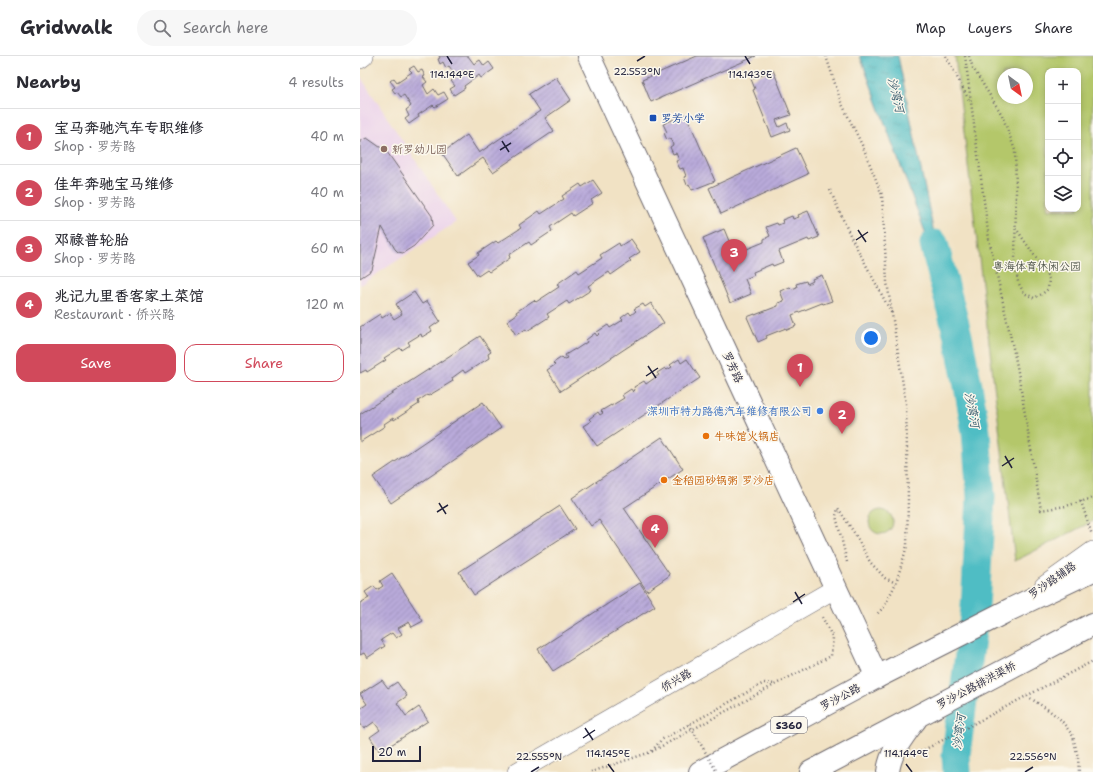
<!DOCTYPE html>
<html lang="en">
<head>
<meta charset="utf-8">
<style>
  :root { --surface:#fff; --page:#f7f7f7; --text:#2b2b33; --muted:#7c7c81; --line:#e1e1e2; --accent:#d1495b }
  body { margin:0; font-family:"Shantell Sans","LXGW WenKai TC",sans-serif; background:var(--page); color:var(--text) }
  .controls { position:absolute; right:12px; top:12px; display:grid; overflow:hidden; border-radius:8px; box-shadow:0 2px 6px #0003 }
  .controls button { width:36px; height:36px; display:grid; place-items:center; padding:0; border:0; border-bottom:1px solid var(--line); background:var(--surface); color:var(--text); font:20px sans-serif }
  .compass { position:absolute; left:637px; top:12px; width:36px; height:36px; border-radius:50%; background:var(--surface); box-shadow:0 2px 6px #0003; rotate:147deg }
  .scale { position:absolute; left:12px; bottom:10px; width:49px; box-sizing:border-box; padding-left:4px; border:2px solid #22223b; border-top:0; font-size:11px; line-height:14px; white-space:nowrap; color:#22223b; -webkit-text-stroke:3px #fbf7ec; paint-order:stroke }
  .you { position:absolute; left:511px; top:282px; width:14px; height:14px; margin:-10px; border:3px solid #fff; border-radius:50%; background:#1a73e8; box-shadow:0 0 0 6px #1a73e833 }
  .badge { display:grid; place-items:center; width:26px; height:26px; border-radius:50%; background:var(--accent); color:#fff; font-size:13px; font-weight:700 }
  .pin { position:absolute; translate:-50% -33px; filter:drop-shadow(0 1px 2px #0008) }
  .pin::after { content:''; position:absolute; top:21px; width:14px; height:12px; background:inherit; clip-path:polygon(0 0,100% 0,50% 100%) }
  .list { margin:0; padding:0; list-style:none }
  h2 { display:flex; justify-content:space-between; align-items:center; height:52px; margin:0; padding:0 16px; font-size:17px }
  h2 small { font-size:13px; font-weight:400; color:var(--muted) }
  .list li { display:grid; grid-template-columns:26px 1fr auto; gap:12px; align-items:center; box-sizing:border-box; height:56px; padding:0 16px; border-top:1px solid var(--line) }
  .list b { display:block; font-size:15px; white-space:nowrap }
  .list p { margin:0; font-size:13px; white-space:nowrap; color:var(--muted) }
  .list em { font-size:13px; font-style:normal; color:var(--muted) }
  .actions { display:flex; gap:8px; padding:12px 16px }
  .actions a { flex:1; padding:9px 0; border:1px solid var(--accent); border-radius:12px; text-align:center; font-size:14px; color:var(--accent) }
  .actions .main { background:var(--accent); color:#fff }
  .icon { flex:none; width:22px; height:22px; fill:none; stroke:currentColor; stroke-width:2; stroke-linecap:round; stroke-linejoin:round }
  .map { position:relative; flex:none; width:733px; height:716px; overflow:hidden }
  header { display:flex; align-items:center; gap:24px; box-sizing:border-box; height:56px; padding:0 20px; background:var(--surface); border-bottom:1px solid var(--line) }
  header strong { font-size:19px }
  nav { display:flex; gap:22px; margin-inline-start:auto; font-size:14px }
  .search { width:280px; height:36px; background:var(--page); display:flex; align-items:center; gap:10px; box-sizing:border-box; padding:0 14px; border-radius:22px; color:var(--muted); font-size:15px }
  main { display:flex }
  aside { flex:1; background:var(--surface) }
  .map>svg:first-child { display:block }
</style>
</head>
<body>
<header>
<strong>Gridwalk</strong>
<div class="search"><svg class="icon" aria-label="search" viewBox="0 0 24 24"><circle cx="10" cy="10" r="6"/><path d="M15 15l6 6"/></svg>Search here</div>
<nav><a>Map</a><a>Layers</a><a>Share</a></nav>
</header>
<main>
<aside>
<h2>Nearby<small>4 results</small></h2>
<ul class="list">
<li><span class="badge">1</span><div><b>宝马奔驰汽车专职维修</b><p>Shop · 罗芳路</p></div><em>40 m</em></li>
<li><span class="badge">2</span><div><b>佳年奔驰宝马维修</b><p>Shop · 罗芳路</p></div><em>40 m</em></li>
<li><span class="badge">3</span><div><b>邓禄普轮胎</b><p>Shop · 罗芳路</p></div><em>60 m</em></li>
<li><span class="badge">4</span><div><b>兆记九里香客家土菜馆</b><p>Restaurant · 侨兴路</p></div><em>120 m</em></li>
</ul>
<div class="actions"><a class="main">Save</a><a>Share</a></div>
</aside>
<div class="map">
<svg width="733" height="716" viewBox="0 0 733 716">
  <defs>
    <pattern id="water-ripples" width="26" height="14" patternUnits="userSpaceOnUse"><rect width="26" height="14" fill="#4fbdc4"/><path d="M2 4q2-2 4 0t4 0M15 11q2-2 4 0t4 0" fill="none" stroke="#4199a0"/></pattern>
    <pattern id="building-hatch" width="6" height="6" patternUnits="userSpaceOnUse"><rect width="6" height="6" fill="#b9aada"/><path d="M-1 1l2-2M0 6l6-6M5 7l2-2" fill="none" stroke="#968ab2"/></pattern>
  </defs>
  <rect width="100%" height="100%" fill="#fbf7ec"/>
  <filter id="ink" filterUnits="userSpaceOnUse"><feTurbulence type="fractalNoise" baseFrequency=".025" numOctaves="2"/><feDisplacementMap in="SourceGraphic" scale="8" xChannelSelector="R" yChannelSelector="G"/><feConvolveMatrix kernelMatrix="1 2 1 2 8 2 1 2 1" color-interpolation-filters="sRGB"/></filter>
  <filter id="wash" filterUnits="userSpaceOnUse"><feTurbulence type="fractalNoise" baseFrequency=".012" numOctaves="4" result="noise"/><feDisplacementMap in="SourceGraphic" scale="16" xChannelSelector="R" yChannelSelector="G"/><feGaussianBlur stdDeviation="0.9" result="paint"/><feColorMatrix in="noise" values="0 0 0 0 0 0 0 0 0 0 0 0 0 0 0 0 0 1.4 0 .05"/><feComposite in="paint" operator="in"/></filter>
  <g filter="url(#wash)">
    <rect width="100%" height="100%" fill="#f1e2c4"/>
    <!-- built -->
    <path fill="#ebd1eb" d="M0,20L96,166L0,229Z"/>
    <!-- park -->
    <path fill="#b4c76b" stroke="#6b7453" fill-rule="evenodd" d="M595,0H733V465L655,505ZM688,15H718V153H688ZM643,18H667V42H643Z
      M509 466a12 12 0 1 1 24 0a12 12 0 1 1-24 0Z"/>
    <!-- water -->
    <path fill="url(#water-ripples)" stroke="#387080" d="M500,0H538L584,227Z"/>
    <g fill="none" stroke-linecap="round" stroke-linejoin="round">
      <!-- river -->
      <path stroke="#4fbdc4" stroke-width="29" d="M574,188L598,280L608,330L616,376L621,441L615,552L596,699L597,716"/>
    </g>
    <g id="blocks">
      <!-- building -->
      <path fill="url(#building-hatch)" d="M79,0H108L114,8L120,4L124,10L129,6L134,13L121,22L119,19L104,30L105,32L94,39L90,33L95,30L91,25L97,21L89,10L86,12L83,6L80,8L78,3L80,2Z
        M337,0H396L291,46L282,24Z
        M54,10L58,16L62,14L65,20L63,21L67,26L63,29L68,38L74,33L78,39L84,36L88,43L75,51L73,49L58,59L59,61L49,68L45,63L49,60L46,54L51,50L44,39L41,41L37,36L35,37L32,33L35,31L30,25L34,22L37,26L52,16L49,13Z
        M413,14L431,59L416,64L419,71L427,67L430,74L412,81L393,34L395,33L391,23Z
        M196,21L211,44L185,62L194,75L133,116L123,102L98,120L82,97L107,79L119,97L180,55L169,38Z
        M326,58L355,125L332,134L329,128L327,129L324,121L326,120L323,112L320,113L316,105L319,104L316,97L313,98L310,91L313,89L310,82L307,84L304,77L307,76L303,68Z
        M7,82L27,96L72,160L73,169L54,190L43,197L38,196L35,193L22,171L12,214L0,222V85Z
        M436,92L448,118L361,158L349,132Z
        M233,124L242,137L231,144L233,147L213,160L211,157L190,171L192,175L171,189L169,186L149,199L150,202L129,216L127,214L118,220L108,206L119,199L118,197L136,185L138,187L161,172L159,169L179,155L181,158L204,143L202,140L220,128L222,131Z
        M448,155L459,181L449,185L448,183L419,195L423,206L413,210L412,208L393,216L394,219L385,223L391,238L370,247L343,182L364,173L374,197L381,194L382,195L404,186V183L410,180L406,171L417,167L418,169L423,167L422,164L432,160L433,163L439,161L438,159Z
        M271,183L280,196L269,203L271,205L251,219L249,216L228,230L231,234L209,248L207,245L187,258L189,261L167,275L166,273L156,279L147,265L157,258L156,256L174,244L176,246L199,231L197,228L217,214L219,217L242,202L240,199L259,187L260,190Z
        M462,219L472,245L463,248L462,247L432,259L436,270L427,274L426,272L406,280L407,282L398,286L387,261L395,258V259L418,250V247L424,245L420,235L430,231L432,233L437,231L436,228L446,225L447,228L453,225L452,223Z
        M54,236L62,248L67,245L80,265L70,272L72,275L62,281L61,278L48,286L50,289L42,294L40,292L24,302L26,304L7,316L6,314L0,317V275L1,274L0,271L20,258L22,262L30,257L34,263L42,258L36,248Z
        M291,247L304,267L201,335L187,314L195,309L193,307L202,301L204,303L207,302L205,299L215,293V294L227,286L226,284L235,277L237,280L239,278L237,276L248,269L250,272L263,264L261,262L269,256L271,259L276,255L274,253L283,248L285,251Z
        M120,280L131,296L128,298L129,302L105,317L103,314L92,322L93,325L68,340L67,339L58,345L59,348L34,364L33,362L24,368L25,370L0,386V358Z
        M319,303L321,307L327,303L340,322L237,390L223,370L231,365L229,363L238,356L240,359L243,357L241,355L251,349V350L264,342L262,339L271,333L273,336L275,334L274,331L284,325L286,328L299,319L297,317L305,312L307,314L312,311L310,309Z
        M123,346L141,372L31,447L13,421Z
        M302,381L323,413L264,452L310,519L287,535L239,464L231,470L212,442Z
        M200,450L215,473L114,539L99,516Z
        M32,517L63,565L52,571L49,566L38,572L42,578L36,582L32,577L21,584L25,590L7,602L4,597L0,599V547L9,542L5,536L14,530L17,534L23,530L20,525Z
        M280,527L295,550L193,615L178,593Z
        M22,624L28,632L37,626L47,640L37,647L46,660L59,651L68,665L20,696L10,681L20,674L14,666L4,673L0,667V653L7,648L0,638Z"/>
    </g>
  </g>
  <g filter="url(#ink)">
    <use href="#blocks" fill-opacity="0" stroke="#6a656b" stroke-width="1"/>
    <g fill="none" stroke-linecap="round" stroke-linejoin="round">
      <defs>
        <path id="minor" d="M0,3L4,0
          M684,530L733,495
          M157,716L476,532"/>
        <path id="major" d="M229,0L517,621"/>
        <path id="highway" d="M340,716L517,621L651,553L733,514
          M451,716L733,568
          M528,716C530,696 544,679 556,663"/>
      </defs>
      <!-- minor casing -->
      <use href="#minor" stroke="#6a656b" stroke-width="20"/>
      <!-- major casing -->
      <use href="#major" stroke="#6a656b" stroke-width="24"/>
      <!-- highway casing -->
      <use href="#highway" stroke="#6a656b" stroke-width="24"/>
      <!-- path -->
      <path stroke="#6a656b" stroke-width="2.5" stroke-dasharray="1 3" stroke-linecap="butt" d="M466,0L481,46L503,91L522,139L527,226L546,348L548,443L547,490L536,527L524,551L516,559
        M586,0L610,46
        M605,0L629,183L657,310L681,454L706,450L733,442
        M609,0L613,12L642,59L655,94L656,136L655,207L658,226L664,237L674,242L682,238L688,233L689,223L681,209L655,171
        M470,134L489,177L532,258
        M721,445L732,479
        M487,506L476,460L478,452L495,478L510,506L525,522L536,527
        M667,640L690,655L701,664L713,680L718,702L719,716
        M292,695L301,684L404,627L416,628
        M554,700L562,695L733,605
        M231,716L291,696L416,628L471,600L473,582L461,559"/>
      <!-- minor -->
      <use href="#minor" stroke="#fff" stroke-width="19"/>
      <!-- major -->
      <use href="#major" stroke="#fff" stroke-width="22"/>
      <!-- highway -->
      <use href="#highway" stroke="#fff" stroke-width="22"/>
      <!-- path-bridge -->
      <path stroke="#6a656b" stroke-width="2.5" stroke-dasharray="1 3" stroke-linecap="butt" d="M329,668L357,716"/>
    </g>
  </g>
  <!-- ticks -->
  <path fill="none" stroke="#22223b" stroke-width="1.5" d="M87,0L92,8M385,0L390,8M277,5L285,0M142,85L149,96M140,94L151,87M498,174L506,186M496,184L508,176M288,310L296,322M286,320L298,312M645,400L652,412M642,410L654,402M79,447L86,458M77,456L88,449M435,536L442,548M433,546L445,538M225,672L233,684M223,682L235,674M248,708L254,716M546,708L552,716M171,716L179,711M665,716L673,711"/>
  <!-- markers -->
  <rect fill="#1a4fb4" stroke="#fbf7ec" stroke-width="1.5" x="289" y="58" width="8" height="8" rx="2"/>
  <circle fill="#8d6e63" stroke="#fbf7ec" stroke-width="1.5" cx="24" cy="93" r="4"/>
  <circle fill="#3f7fe0" stroke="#fbf7ec" stroke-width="1.5" cx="460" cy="355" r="4"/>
  <g fill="#e8710a" stroke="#fbf7ec" stroke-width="1.5">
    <circle cx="346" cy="380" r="4"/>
    <circle cx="304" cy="424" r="4"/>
  </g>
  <g text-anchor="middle" stroke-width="3" stroke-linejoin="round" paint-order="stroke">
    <!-- shield labels -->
    <rect fill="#fbf7ec" stroke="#636270" stroke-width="1" x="411" y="661" width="36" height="16" rx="3"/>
    <g font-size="10" font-weight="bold" fill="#22223b">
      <text x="429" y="673">S360</text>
    </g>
    <!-- transit labels -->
    <g font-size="11" fill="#164399" stroke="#fbf7ec" text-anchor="start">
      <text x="301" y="66">罗芳小学</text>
    </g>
    <!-- education labels -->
    <g font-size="11" fill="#785e54" stroke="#fbf7ec" text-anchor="start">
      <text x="32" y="97">新罗幼儿园</text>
    </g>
    <!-- park labels -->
    <g font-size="11" fill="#4e5449" stroke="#fbf7ec">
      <text x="677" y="214">粤海体育休闲公园</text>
    </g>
    <!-- street labels -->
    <g font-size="11" fill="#22223b" stroke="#fbf7ec">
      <text transform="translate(373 311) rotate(65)" y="4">罗芳路</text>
      <text transform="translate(692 524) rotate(-35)" y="4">罗沙路辅路</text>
      <text transform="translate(316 624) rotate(-30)" y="4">侨兴路</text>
      <text transform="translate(616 629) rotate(-28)" y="4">罗沙公路排洪渠桥</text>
      <text transform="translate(480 641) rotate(-28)" y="4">罗沙公路</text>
    </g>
    <!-- shop labels -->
    <g font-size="11" fill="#366cbe" stroke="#fbf7ec" text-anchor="end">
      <text x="452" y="359">深圳市特力路德汽车维修有限公司</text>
    </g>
    <!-- food labels -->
    <g font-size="11" fill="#c56008" stroke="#fbf7ec" text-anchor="start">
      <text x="354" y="384">牛味馆火锅店</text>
      <text x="312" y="428">金稻园砂锅粥 罗沙店</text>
    </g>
    <!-- water labels -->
    <g font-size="12" font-style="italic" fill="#32586b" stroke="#fbf7ec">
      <text transform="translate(536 39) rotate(76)" y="4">沙湾河</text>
      <text transform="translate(612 354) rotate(79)" y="4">沙湾河</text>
      <text transform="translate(599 676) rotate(-83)" y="4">沙湾河</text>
    </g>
  </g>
  <g font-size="10" text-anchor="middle" fill="#22223b" stroke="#fbf7ec" stroke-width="3" stroke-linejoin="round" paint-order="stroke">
    <text x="277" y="19">22.553°N</text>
    <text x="92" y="22">114.144°E</text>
    <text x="390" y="22">114.143°E</text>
    <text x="248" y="701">114.145°E</text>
    <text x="546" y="701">114.144°E</text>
    <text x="179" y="704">22.555°N</text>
    <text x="673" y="704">22.556°N</text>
  </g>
</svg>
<div class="controls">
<button>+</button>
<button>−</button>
<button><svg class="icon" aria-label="locate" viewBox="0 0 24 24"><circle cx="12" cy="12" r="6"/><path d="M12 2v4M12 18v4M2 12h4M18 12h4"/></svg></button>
<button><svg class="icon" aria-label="layers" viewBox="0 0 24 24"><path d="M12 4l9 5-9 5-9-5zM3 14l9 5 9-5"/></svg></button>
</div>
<svg class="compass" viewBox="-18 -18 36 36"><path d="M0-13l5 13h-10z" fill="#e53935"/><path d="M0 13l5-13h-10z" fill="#7c7c81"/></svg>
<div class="scale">20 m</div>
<div class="you"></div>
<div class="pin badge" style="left:440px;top:331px">1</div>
<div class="pin badge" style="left:482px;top:378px">2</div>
<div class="pin badge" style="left:374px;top:216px">3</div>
<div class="pin badge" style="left:295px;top:492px">4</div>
</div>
</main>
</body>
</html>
